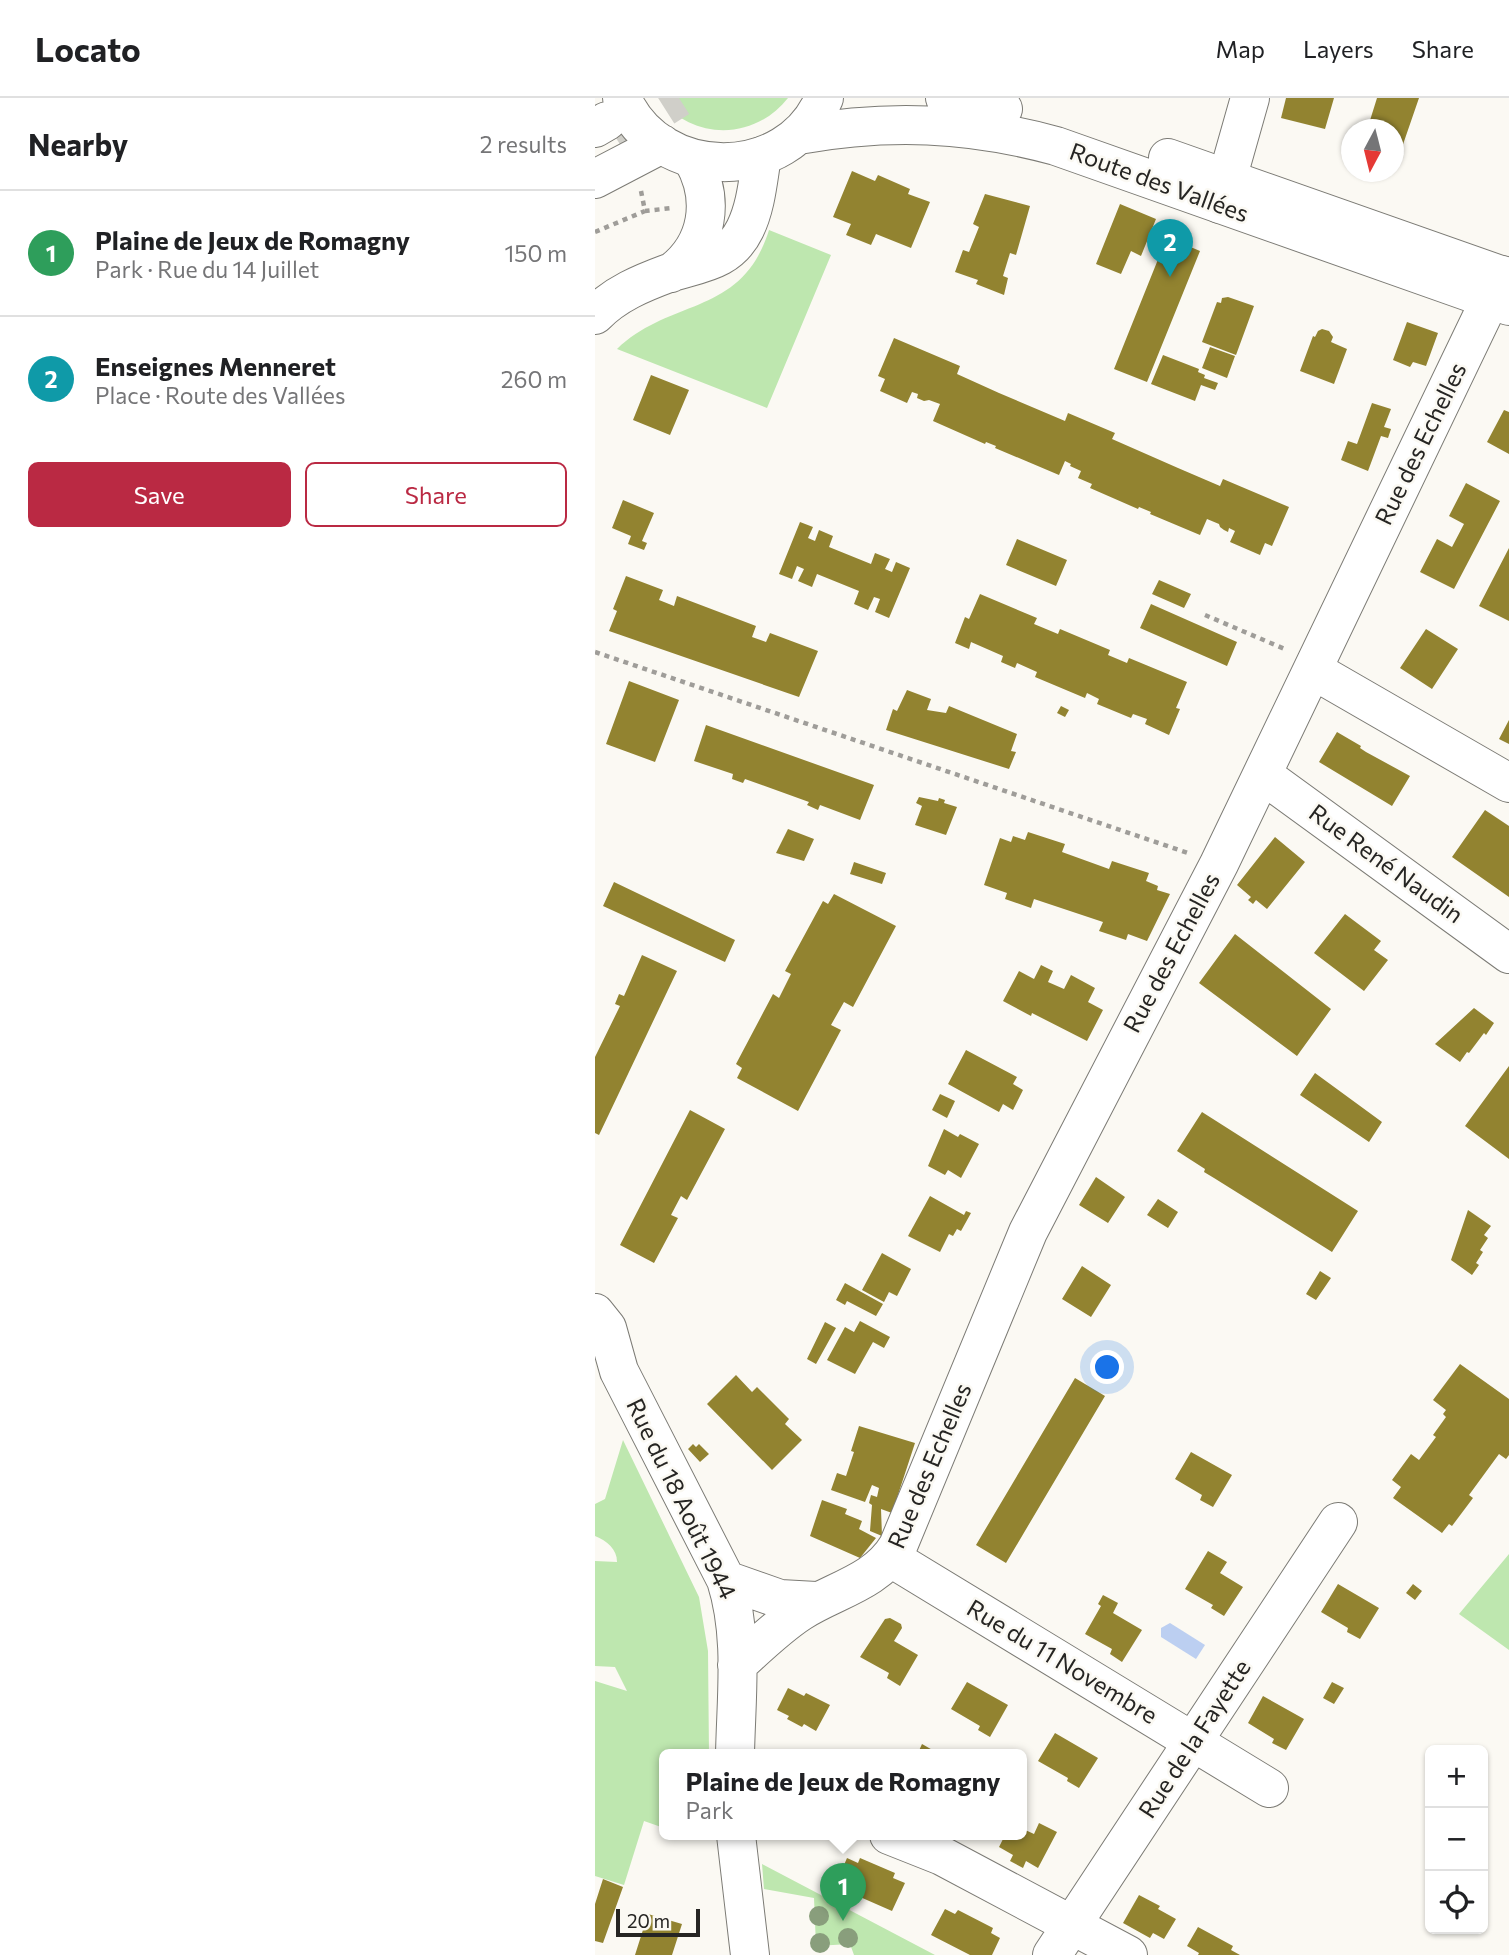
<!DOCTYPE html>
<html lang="en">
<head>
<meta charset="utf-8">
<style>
  :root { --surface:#fff; --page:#f6f6f6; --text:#202124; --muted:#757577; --line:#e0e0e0; --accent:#ba2943 }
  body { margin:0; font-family:Commissioner,sans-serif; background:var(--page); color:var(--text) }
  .controls { position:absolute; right:21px; bottom:21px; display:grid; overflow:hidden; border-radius:10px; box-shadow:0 2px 5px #0004 }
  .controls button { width:63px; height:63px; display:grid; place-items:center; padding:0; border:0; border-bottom:2px solid var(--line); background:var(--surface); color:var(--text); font:35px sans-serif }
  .compass { position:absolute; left:746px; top:21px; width:63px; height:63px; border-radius:50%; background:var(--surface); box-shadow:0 2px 5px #0004; rotate:187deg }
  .scale { position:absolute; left:21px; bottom:18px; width:84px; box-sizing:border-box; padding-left:7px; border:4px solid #262523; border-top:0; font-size:19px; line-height:24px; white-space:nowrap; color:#262523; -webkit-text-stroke:5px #fbf9f3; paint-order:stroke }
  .you { position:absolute; left:513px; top:1270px; width:24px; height:24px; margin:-18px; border:5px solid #fff; border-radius:50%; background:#1a73e8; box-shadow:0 0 0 10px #1a73e833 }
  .badge { display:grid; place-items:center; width:46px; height:46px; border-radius:50%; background:var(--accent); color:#fff; font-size:23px; font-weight:700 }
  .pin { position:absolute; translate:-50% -58px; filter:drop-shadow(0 2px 4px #0008) }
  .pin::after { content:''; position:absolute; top:37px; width:24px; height:21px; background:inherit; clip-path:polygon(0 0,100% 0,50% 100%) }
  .popup { position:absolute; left:64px; top:1651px; width:368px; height:91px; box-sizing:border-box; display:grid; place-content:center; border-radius:10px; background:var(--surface); filter:drop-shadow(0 2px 5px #0005); font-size:23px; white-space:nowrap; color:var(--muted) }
  .popup b { font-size:26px; color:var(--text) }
  .popup::after { content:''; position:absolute; left:50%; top:100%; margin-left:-14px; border:14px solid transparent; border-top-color:var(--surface) }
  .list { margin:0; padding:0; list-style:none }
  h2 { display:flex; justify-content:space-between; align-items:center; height:91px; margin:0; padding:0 28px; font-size:30px }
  h2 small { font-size:23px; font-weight:400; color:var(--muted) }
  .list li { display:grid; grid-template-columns:46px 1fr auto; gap:21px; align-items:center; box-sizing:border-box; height:126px; padding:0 28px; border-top:2px solid var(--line) }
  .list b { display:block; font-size:26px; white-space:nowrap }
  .list p { margin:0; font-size:23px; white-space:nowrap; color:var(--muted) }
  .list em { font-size:23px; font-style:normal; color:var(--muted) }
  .actions { display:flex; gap:14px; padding:21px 28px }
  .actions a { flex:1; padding:16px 0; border:2px solid var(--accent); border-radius:10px; text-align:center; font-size:24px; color:var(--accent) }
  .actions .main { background:var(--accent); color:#fff }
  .icon { flex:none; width:38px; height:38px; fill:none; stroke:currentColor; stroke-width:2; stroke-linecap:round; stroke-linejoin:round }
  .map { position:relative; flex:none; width:914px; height:1857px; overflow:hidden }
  header { display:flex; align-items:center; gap:42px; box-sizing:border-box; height:98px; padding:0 35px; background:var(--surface); border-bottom:2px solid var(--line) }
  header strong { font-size:33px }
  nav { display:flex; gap:38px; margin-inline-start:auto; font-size:24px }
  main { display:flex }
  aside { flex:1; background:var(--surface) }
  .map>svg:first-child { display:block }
</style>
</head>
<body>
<header>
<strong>Locato</strong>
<nav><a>Map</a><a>Layers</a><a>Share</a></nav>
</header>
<main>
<aside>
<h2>Nearby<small>2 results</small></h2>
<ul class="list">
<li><span class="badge" style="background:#2e9e5b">1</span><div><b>Plaine de Jeux de Romagny</b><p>Park · Rue du 14 Juillet</p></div><em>150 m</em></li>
<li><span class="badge" style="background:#0f9aa8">2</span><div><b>Enseignes Menneret</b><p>Place · Route des Vallées</p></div><em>260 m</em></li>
</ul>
<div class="actions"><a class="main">Save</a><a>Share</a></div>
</aside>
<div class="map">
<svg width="914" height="1857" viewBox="0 0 914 1857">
  <rect width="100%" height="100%" fill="#fbf9f3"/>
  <!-- green -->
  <path fill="#bee7af" d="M64,0H193C159,43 98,43 64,0Z
    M174,132L236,157L172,310L22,251C76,199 147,219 174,132Z
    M28,1342L104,1499L113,1553L114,1657H70L69,1730L49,1723L29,1787L0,1778V1583L32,1593L20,1569L0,1568V1463L22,1464C22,1451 12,1443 0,1438V1406L10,1401Z
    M914,1456V1552L864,1516Z
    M167,1766L340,1857H259L255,1846L221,1848L219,1800L169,1791Z"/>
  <!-- water -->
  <path fill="#bccff1" d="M575,1525L610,1547L601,1561L566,1539V1530Z"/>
  <!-- building -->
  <path fill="#928330" d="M691,0H739L730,31L686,20Z
    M782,0H824L804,58L799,56V32H772Z
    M257,73L280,83L283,77L315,91L313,96L335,104L316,150L281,136L276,147L251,137L256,126L238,119Z
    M390,96L435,108L421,157L415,155L408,178L413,180L409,197L381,186L383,182L360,174L368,152L374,154L384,129L378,126Z
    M525,106L561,121L546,158L536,153L526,176L501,166Z
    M572,139L605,153L552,284L519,271Z
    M633,199L659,208L641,257L607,244L622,204L626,205L627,200Z
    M812,224L843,235L831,268L818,264L815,269L798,262Z
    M727,231L734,233L738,239L736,244L752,251L739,286L705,273L718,238L720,239L723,233Z
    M299,240L365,268L362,276L404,295L470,323L473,315L520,335L517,341L583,370L625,388L628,381L694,409L677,448L670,445L665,457L635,444L640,433L634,430L633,434L629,432L625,429L624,426L612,421L605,437L555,416L556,414L544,409L543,411L495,390L497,386L483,380L486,373L475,368L476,366L470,363L464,377L400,350L401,348L391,344L390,346L338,323L345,306L334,302L329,303L322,300L323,296L317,294L312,305L285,293L290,281L283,278Z
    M615,249L640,258L632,280L607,270Z
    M568,257L604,271L603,274L610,277L609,280L623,285L620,292L606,287L600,303L556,286Z
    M56,277L94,292L75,337L38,322Z
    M777,305L796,311L789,329L796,331L793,340L786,338L773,373L746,362L753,343L762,346Z
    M909,312L914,314V356L892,344Z
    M871,385L905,403L859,491L825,474L842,441L857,449L869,426L854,418Z
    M28,402L59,415L47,443L52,445L49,452L33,446L36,438L17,430Z
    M205,424L218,429L213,440L220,443L224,432L238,438L234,449L276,466L280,455L295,461L290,471L297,474L301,464L315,470L294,520L280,514L285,501L279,499L273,512L259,506L264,493L222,476L217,489L203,483L209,471L202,468L197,481L184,476Z
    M422,441L472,462L461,488L411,467Z
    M914,450V523L884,508Z
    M31,478L68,492L64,502L79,508L82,498L161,528L157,539L171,544L175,535L223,553L204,599L14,533L22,513L18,511Z
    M564,482L596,496L589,510L557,496Z
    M385,496L442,520L439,526L463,536L465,531L515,552L513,557L532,565L534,560L592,584L581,610L585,611L574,637L550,626L552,621L538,616L536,620L502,606L504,601L492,595L490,600L440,579L442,574L422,565L420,570L406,564L408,558L376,544L374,551L360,545L370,519L374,521Z
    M556,506L642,544L632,568L545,530Z
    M831,531L863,551L837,591L805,570Z
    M34,583L84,602L60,664L11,646Z
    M312,592L336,601L332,612L351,615L354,608L422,636L416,653L421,654L414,671L291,632L298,611L302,613Z
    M466,608L474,612L470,619L462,615Z
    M914,622V646L904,641Z
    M111,627L279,687L265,722L225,707L223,712L212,707L214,704L150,681L148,685L137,681L138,676L99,663Z
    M742,634L766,648L765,650L771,654L815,678L797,708L724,664Z
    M324,699L343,703L344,700L350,702L349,705L362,709L351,737L320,727L327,708L321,705Z
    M890,712L914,728V799L857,759Z
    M193,731L219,741L209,763L181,755Z
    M433,734L470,746L467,754L514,771L517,763L554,775L551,783L563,788L562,792L575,796L552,843L533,836L531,842L504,833L508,824L439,801L436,810L410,801L412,795L389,787L405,740L416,744L418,738L430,742Z
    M680,739L710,764L672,811L661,802L658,806L653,802L656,799L642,787Z
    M259,764L291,775L287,786L255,776Z
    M19,784L140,842L130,864L8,808Z
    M239,796L301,828L258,909L249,904L236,927L246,932L203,1013L142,980L147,970L141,966L178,896L184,900L196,876L190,873L228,803L233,806Z
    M750,816L786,843L779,852L793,862L769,893L719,855Z
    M640,836L736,911L702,958L604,885Z
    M47,857L82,873L4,1037L0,1035V959L25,908L20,906L24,896L29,898Z
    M446,867L458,873L453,884L469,891L476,877L500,890L493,904L508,912L492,943L437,915L436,918L408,903L424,873L439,881Z
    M879,910L899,925L891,937L889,935L874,955L872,954L865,964L840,946Z
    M371,952L422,979L418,986L428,992L418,1012L408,1006L404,1014L353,986Z
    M914,968V1061L870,1028Z
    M720,975L787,1024L774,1044L705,997Z
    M345,996L360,1003L352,1020L337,1012Z
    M95,1012L130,1031L92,1102L86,1098L76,1117L83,1120L59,1165L25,1147Z
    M607,1014L763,1113L737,1154L619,1080L609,1074L610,1071L582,1053Z
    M349,1031L363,1039L365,1036L384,1046L366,1080L353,1072L350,1077L333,1068Z
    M501,1079L530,1099L513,1125L484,1107Z
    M335,1098L369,1117L371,1113L376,1115L366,1133L362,1131L358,1138L354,1136L345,1154L313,1138Z
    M563,1101L583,1114L573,1130L552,1117Z
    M873,1112L896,1128L889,1137L893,1140L885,1152L888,1154L881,1165L884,1167L877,1177L856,1162Z
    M287,1155L316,1171L302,1198L294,1194L289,1204L267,1192Z
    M487,1168L516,1187L496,1219L467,1201Z
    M725,1173L736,1180L721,1202L711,1196Z
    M250,1185L288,1206L281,1218L252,1203L250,1207L241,1202Z
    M265,1223L295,1239L289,1250L278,1244L260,1276L232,1262L250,1229L259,1234Z
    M230,1224L241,1230L221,1266L212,1261Z
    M865,1266L914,1301V1357L911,1361L904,1356L874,1397L878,1400L857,1428L854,1426L847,1435L798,1400L806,1389L797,1382L816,1356L824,1362L841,1339L838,1337L851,1319L848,1316L851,1312L838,1302Z
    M141,1277L157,1294L162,1289L194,1321L190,1326L207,1342L177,1372L112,1306Z
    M480,1280L510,1298L411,1465L381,1447Z
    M264,1328L320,1345L297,1415L286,1411L287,1438L275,1433L277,1407L274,1405L276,1397L282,1399L284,1390L277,1387L270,1404L236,1392L242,1375L251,1378L259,1354L256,1353Z
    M98,1346L101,1349L104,1346L114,1356L105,1364L93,1351Z
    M596,1354L637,1377L618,1409L605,1402L607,1397L580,1381Z
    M227,1402L252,1411L250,1416L267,1423L264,1431L281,1440L265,1460L215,1438Z
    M613,1453L632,1464L625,1475L648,1489L629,1518L616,1510L618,1507L590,1491Z
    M743,1486L784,1510L765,1541L752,1534L753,1530L726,1514Z
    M818,1486L827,1493L820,1502L811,1495Z
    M508,1497L523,1505L518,1515L547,1532L527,1564L515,1556L517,1551L490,1536L506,1508L503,1506Z
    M295,1520L306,1526L307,1530L299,1543L323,1557L305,1588L292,1580L294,1575L265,1559L290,1521Z
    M372,1584L413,1607L395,1639L383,1632L385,1628L356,1611Z
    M737,1584L749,1590L739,1606L728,1600Z
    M193,1590L209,1598L211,1595L235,1607L221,1633L209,1626L207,1629L192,1621L194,1618L182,1612Z
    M668,1598L709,1621L691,1652L677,1645L679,1641L653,1625Z
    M460,1635L503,1660L484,1690L472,1683L473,1680L443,1663Z
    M327,1646L341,1654L346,1657H322Z
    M444,1725L462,1734L443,1770L431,1763L428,1770L415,1763L418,1757L404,1749L410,1737H426V1730L439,1736Z
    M252,1760L263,1765L265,1760L300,1775L298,1780L310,1785L297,1813L240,1788Z
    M8,1781L28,1789L8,1845L0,1843V1806Z
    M544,1797L565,1808L563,1811L581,1821L569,1841L558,1835L555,1840L528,1825Z
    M350,1811L360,1816L363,1812L398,1830L396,1835L405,1840L397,1857H375L336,1837Z
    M53,1816L87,1826L77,1857H40Z
    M603,1829L638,1848L636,1852L645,1857H603L604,1855L592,1848Z"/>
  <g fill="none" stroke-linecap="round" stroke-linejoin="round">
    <!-- major-tunnel -->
    <path stroke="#d0cfc9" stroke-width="38" stroke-dasharray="38 19" stroke-linecap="butt" d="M21,40L84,0"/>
    <defs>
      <path id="minor" d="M625,106L655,0
        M76,175C114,147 120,101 98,62
        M0,217C20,196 47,185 74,175C105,165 134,164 150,131C161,109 163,82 167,58
        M718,572L914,685
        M668,677L914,856
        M0,1215L12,1230L24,1273L131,1482C149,1538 141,1599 140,1657
        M296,1460L674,1690
        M131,1482L185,1501L221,1503
        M142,1567C162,1549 182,1529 205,1514C239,1492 281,1485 303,1448L433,1134L624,766L907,177
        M141,1737L155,1857
        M294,1737L347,1758L533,1857
        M457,1857L743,1424"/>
      <path id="major" d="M27,0C64,85 193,86 229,0
        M350,0L408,11
        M0,30L12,23
        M203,37C293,21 373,24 461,48L914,208
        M573,60L914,180
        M0,81L67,46"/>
    </defs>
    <!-- minor casing -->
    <use href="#minor" stroke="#7c7b75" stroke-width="40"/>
    <!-- major casing -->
    <use href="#major" stroke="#7c7b75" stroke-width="40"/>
    <!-- path -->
    <path stroke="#9f9d99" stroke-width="4.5" stroke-dasharray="5 5" stroke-linecap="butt" d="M46,93L50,113L77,110
      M0,134L50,113
      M610,517L692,552
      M0,554L593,755"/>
    <!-- minor -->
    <use href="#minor" stroke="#fff" stroke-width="38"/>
    <!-- major -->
    <use href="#major" stroke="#fff" stroke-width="38"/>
  </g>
  <!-- trees -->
  <g fill="#899e7c">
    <circle cx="224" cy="1818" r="10"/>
    <circle cx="253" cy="1840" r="10"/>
    <circle cx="225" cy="1845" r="10"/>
  </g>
  <g text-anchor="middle" stroke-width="5" stroke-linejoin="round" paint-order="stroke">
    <!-- street labels -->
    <g font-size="24" fill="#262523" stroke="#fbf9f3">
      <text transform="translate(564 85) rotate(20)" y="8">Route des Vallées</text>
      <text transform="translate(826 346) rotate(-64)" y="8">Rue des Echelles</text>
      <text transform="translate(791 766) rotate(36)" y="8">Rue René Naudin</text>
      <text transform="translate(577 855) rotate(-62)" y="8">Rue des Echelles</text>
      <text transform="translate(335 1368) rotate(-67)" y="8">Rue des Echelles</text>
      <text transform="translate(86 1401) rotate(64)" y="8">Rue du 18 Août 1944</text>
      <text transform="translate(467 1564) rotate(31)" y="8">Rue du 11 Novembre</text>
      <text transform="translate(600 1641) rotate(-57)" y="8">Rue de la Fayette</text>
    </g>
  </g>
</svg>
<div class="controls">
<button>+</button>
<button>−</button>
<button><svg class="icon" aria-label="locate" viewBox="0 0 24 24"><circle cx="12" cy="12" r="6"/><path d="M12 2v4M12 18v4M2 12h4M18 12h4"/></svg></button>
</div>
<svg class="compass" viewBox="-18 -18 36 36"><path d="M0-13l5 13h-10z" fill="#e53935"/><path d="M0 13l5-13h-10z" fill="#757577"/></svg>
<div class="scale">20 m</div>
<div class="you"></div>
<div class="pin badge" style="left:248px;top:1823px;background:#2e9e5b">1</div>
<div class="popup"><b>Plaine de Jeux de Romagny</b>Park</div>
<div class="pin badge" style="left:575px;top:179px;background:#0f9aa8">2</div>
</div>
</main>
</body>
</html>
